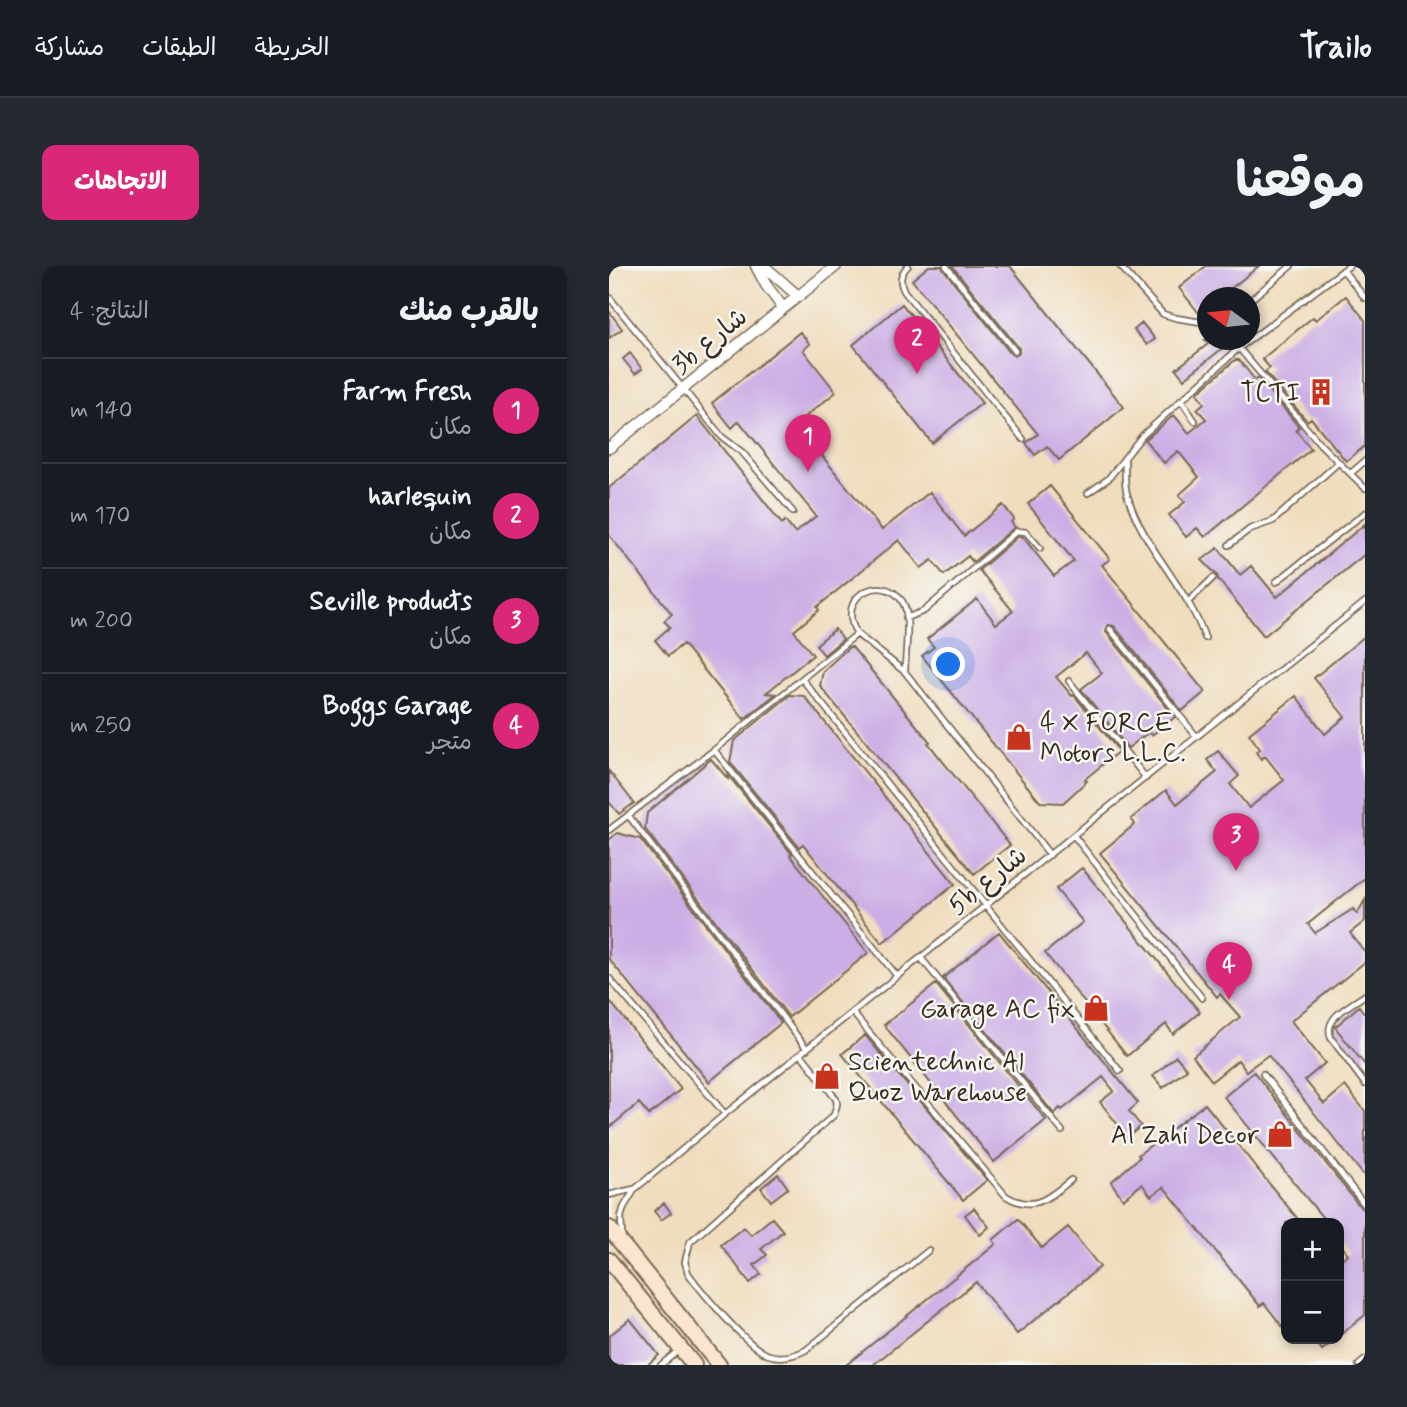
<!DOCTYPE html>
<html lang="ar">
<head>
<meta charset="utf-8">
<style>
  :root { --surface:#171b24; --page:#242831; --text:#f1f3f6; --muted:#9ea1a6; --line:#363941; --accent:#db2777 }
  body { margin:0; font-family:Mynerve,"Playpen Sans Arabic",sans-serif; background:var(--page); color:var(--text); direction:rtl }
  .controls { position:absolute; right:21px; bottom:21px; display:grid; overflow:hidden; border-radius:14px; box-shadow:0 4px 10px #0003 }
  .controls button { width:63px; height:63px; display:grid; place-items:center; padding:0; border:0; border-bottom:2px solid var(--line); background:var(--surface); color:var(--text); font:35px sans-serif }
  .compass { position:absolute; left:588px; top:21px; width:63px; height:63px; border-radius:50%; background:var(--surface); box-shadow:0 4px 10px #0003; rotate:285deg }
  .you { position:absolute; left:340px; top:399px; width:24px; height:24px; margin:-18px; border:5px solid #fff; border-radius:50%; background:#1a73e8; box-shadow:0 0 0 10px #1a73e833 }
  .badge { display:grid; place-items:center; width:46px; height:46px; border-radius:50%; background:var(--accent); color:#fff; font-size:23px; font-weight:700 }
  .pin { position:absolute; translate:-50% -58px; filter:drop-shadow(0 2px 4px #0008) }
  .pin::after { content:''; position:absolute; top:37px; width:24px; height:21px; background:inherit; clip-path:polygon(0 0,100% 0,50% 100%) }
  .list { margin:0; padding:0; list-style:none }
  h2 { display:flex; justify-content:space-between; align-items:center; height:91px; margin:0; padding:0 28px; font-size:30px }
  h2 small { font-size:23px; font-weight:400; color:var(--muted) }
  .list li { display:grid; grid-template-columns:46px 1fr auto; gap:21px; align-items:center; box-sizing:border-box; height:105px; padding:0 28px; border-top:2px solid var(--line) }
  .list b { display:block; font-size:26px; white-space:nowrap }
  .list p { margin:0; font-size:23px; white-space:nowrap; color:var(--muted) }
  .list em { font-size:23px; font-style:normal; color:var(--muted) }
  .map { position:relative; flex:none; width:756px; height:1099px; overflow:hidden; direction:ltr; border-radius:14px }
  header { display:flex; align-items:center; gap:42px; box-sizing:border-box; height:98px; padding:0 35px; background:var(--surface); border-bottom:2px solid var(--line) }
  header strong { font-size:33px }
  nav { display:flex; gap:38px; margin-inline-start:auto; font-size:24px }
  .intro { display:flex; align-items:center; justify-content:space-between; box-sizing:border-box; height:168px; padding:0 42px }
  h1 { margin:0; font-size:49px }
  .button { padding:18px 32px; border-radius:14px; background:var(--accent); color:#fff; font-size:24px; font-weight:700 }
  main { display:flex; gap:42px; padding:0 42px }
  aside { flex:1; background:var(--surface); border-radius:14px; box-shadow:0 4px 10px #0003 }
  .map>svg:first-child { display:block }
</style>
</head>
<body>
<header>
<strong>Trailo</strong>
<nav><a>الخريطة</a><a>الطبقات</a><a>مشاركة</a></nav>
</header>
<div class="intro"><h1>موقعنا</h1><a class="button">الاتجاهات</a></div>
<main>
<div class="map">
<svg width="756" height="1099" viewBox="0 0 756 1099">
  <rect width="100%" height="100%" fill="#f6f6f2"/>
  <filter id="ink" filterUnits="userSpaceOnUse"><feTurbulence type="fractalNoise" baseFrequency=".0143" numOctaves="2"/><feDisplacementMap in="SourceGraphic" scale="14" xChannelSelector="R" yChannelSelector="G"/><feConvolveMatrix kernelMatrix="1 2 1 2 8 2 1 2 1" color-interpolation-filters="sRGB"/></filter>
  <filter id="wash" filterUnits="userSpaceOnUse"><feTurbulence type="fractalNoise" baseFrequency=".00686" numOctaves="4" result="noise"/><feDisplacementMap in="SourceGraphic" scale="28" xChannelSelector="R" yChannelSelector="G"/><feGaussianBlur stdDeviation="1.57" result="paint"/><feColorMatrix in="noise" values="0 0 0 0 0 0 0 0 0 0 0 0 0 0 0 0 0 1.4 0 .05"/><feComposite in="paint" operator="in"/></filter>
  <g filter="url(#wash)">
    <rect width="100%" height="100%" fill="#f0ddbe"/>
    <g id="blocks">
      <!-- building -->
      <path fill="#cbaee5" d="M320,0H332L402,88L406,90L410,87V82L343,0H401L515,141L450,194L438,180L426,189L417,177L429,168L303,14Z
        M597,0H650L610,32H598V41L590,47L570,22Z
        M737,30L756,54V180L737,195L702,152L698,155L656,106L661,102L653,93L704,51L707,54Z
        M293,38L373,137L323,177L244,79Z
        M0,45L13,63L0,72Z
        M533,57L546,73L538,79L525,64Z
        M191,66L201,78L194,84L227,126L187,158L273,264L321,226L355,270L394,239L405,253L402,256L406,261L364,296L359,290L335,309L323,294L312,302L290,274L208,341L210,344L185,365L204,389L157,427L167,428L135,453L74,378L59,390L46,374L61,361L55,355L63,348L0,269V222L88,150L173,258L176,255L186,267L207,250L130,155L123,162L103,137Z
        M596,74H608L615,81L575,113L567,103L599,78Z
        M21,87L33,103L26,108L14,93Z
        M626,94H630L646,114L649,112L690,161L687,164L702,183L596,271L588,262L577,271L560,249L576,236L570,229L590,211L569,185L555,197L536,174L565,149L580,167L597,153L588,143L595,137L588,127Z
        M441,220L501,293L493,299L596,426L573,445L505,360L499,359L497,366L566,451L543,469L540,466L519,482L472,423L493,407L477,387L447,411L463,430L465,429L510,485L476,513L478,515L454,537L431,536L313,390L325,381L318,373L368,333L387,358L404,345L370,304L410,270H413L445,310L465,295L419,238Z
        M756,258V288L655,370L609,313L608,309L593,294L609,282L631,309L642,300L668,331Z
        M226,363L234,373L215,389L207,379Z
        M756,370V612L699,658L706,667L744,643L748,648L756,634V655L741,667L756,686V696L682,755L716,797L696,814L715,838L736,820L756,845V911L659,789L637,805L629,794L603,815L584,790L631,751L611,728L608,731L491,587L526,558L522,553L557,524L568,538L608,506L598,494L609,485L630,510L621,518L640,542L675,514L656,490L652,493L647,486L651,483L640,468L687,430L716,468L736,451L705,412Z
        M240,381H243L321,476L319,477L401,579L365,608L211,420L214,405Z
        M181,429L195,430L346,618L273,677L194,578L190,581L121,496L125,475Z
        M102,493L119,513V509L183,588L181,589L259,687L180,751L36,563L38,547Z
        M0,505L25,537L10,548L0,536Z
        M8,567L31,573L172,757L100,816L0,693V574Z
        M473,602L591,746L564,768L557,758L518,790L436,687L474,656L447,623Z
        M390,666L529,837L520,845L532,860L516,873L507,862L510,860L491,836L505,825L494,811L453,844L451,842L445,848L334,712Z
        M327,718L437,854L385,896L275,759Z
        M0,734L72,823L40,849L30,837L0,862Z
        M750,740L756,748V799L726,761Z
        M256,769L378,914L354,934L233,788Z
        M567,790L578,803L554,822L544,810Z
        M645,806L752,942L756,944V1049L730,1070V995L739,988L730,976V957H718L615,831Z
        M596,838L692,957H677V1065L655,1037L651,1040L555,921L542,930L533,918L514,933L502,916L531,891L529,889Z
        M169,908L179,922L162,935L152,922Z
        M55,937L62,947L52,954L45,945Z
        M365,942L380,961L371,969L356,949Z
        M163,952L174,965L152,983L158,989L145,999L152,1008L141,1017L112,979L135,961L142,969Z
        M409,953L433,982L459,961L491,1001L408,1068L367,1016L264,1099H237L387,978L384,974Z
        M21,1053L50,1089L38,1099H0V1070Z
        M705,1073H727L713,1084Z"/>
    </g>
  </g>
  <g filter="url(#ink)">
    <use href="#blocks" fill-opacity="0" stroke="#7a6956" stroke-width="2"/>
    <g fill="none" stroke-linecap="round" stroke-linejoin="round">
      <defs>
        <path id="service" d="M299,0C291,8 290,15 295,25L414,173
          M337,0L406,85
          M511,0L554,48L567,52L598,57
          M734,4L756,32
          M0,31L113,171L133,186L184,246
          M640,35L682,0
          M623,74L712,179L756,222
          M572,134L586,155
          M516,195C516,206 515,218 518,228C533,281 578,320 596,372
          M742,207L756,195
          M479,227L499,213L533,170L630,82L740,0
          M620,279L641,263L664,255L730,196
          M667,316L756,247
          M580,335L604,312
          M297,352L315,345L408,265L417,266L431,282
          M501,363L588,471
          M296,406C296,389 301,357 296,341C282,304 223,326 248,368L296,406L441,589
          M193,413L511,805
          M460,415L537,512
          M105,484L288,710
          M19,549L198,783
          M0,564L105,484L248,368
          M465,570L593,732
          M312,692L453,865
          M0,712L116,848
          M756,729C741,740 714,751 722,772L756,818
          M243,746L397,930C426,947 440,931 462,914
          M192,788L227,833L228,838L225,849L81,976L76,996L79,1007C92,1025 140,1083 160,1089C173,1093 185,1090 197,1084L320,984
          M654,808L756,939
          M0,929L25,923
          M13,972L12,951L15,941L26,923L116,848L756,336
          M52,1099L70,1084
          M750,1099L756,1094"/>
        <path id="minor" d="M147,0L157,19L174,42
          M155,0L189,30
          M0,182L227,0"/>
        <path id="secondary" d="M0,962L110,1099
          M0,994L85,1099"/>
      </defs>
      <!-- service casing -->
      <use href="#service" stroke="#7a6956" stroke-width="8"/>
      <!-- minor casing -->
      <use href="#minor" stroke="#7a6956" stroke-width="13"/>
      <!-- secondary casing -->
      <use href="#secondary" stroke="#7a6956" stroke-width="18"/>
      <!-- service -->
      <use href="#service" stroke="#fff" stroke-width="4.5"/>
      <!-- minor -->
      <use href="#minor" stroke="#fff" stroke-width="10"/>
      <!-- secondary -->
      <use href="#secondary" stroke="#fbe5cf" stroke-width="14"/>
    </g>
  </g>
  <!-- icons -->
  <defs>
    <symbol id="building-bare" viewBox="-9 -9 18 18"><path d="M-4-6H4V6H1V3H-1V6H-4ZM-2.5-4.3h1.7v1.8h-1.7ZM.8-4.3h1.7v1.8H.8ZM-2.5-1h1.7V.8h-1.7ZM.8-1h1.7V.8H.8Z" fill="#c8321e" stroke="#f6f6f2" stroke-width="2.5" paint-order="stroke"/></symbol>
    <symbol id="shop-bare" viewBox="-9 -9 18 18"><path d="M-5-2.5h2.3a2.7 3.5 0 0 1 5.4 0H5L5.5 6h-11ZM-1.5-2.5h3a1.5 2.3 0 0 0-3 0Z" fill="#c8321e" stroke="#f6f6f2" stroke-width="2.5" paint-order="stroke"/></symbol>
  </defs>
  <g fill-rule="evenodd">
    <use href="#building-bare" x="693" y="107" width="38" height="38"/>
    <use href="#shop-bare" x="391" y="452" width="38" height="38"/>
    <use href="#shop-bare" x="468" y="723" width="38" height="38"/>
    <use href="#shop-bare" x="199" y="791" width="38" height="38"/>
    <use href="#shop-bare" x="652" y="849" width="38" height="38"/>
  </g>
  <g text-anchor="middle" stroke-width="5" stroke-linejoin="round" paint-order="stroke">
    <!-- street labels -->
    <g font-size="26" fill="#3b2a1e" stroke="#f6f6f2">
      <text transform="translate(100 74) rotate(-39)" y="9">3b شارع</text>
      <text transform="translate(378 614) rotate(-39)" y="9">5b شارع</text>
    </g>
    <!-- poi labels -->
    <g font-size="26" fill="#3b2a1e" stroke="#f6f6f2" text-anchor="end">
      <text x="691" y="135">TCTI</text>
      <text x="431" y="465" text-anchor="start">4 X FORCE<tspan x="431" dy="30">Motors L.L.C.</tspan></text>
      <text x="466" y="751">Garage AC fix</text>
      <text x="239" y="804" text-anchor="start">Scientechnic Al<tspan x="239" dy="30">Quoz Warehouse</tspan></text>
      <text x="650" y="877">Al Zahi Decor</text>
    </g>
  </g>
</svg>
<div class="controls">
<button>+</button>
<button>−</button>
</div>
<svg class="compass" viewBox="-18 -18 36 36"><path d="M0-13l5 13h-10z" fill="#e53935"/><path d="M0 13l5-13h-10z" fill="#9ea1a6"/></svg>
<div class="you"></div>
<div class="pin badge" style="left:199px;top:206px">1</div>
<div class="pin badge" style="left:308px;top:108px">2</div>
<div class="pin badge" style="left:627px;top:605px">3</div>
<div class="pin badge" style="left:620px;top:734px">4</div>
</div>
<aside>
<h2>بالقرب منك<small>النتائج: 4</small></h2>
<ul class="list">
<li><span class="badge">1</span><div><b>Farm Fresh</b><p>مكان</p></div><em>140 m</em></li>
<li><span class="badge">2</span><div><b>harlequin</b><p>مكان</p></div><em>170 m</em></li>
<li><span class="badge">3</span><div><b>Seville products</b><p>مكان</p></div><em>200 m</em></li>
<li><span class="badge">4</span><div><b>Boggs Garage</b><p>متجر</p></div><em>250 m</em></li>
</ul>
</aside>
</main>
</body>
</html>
